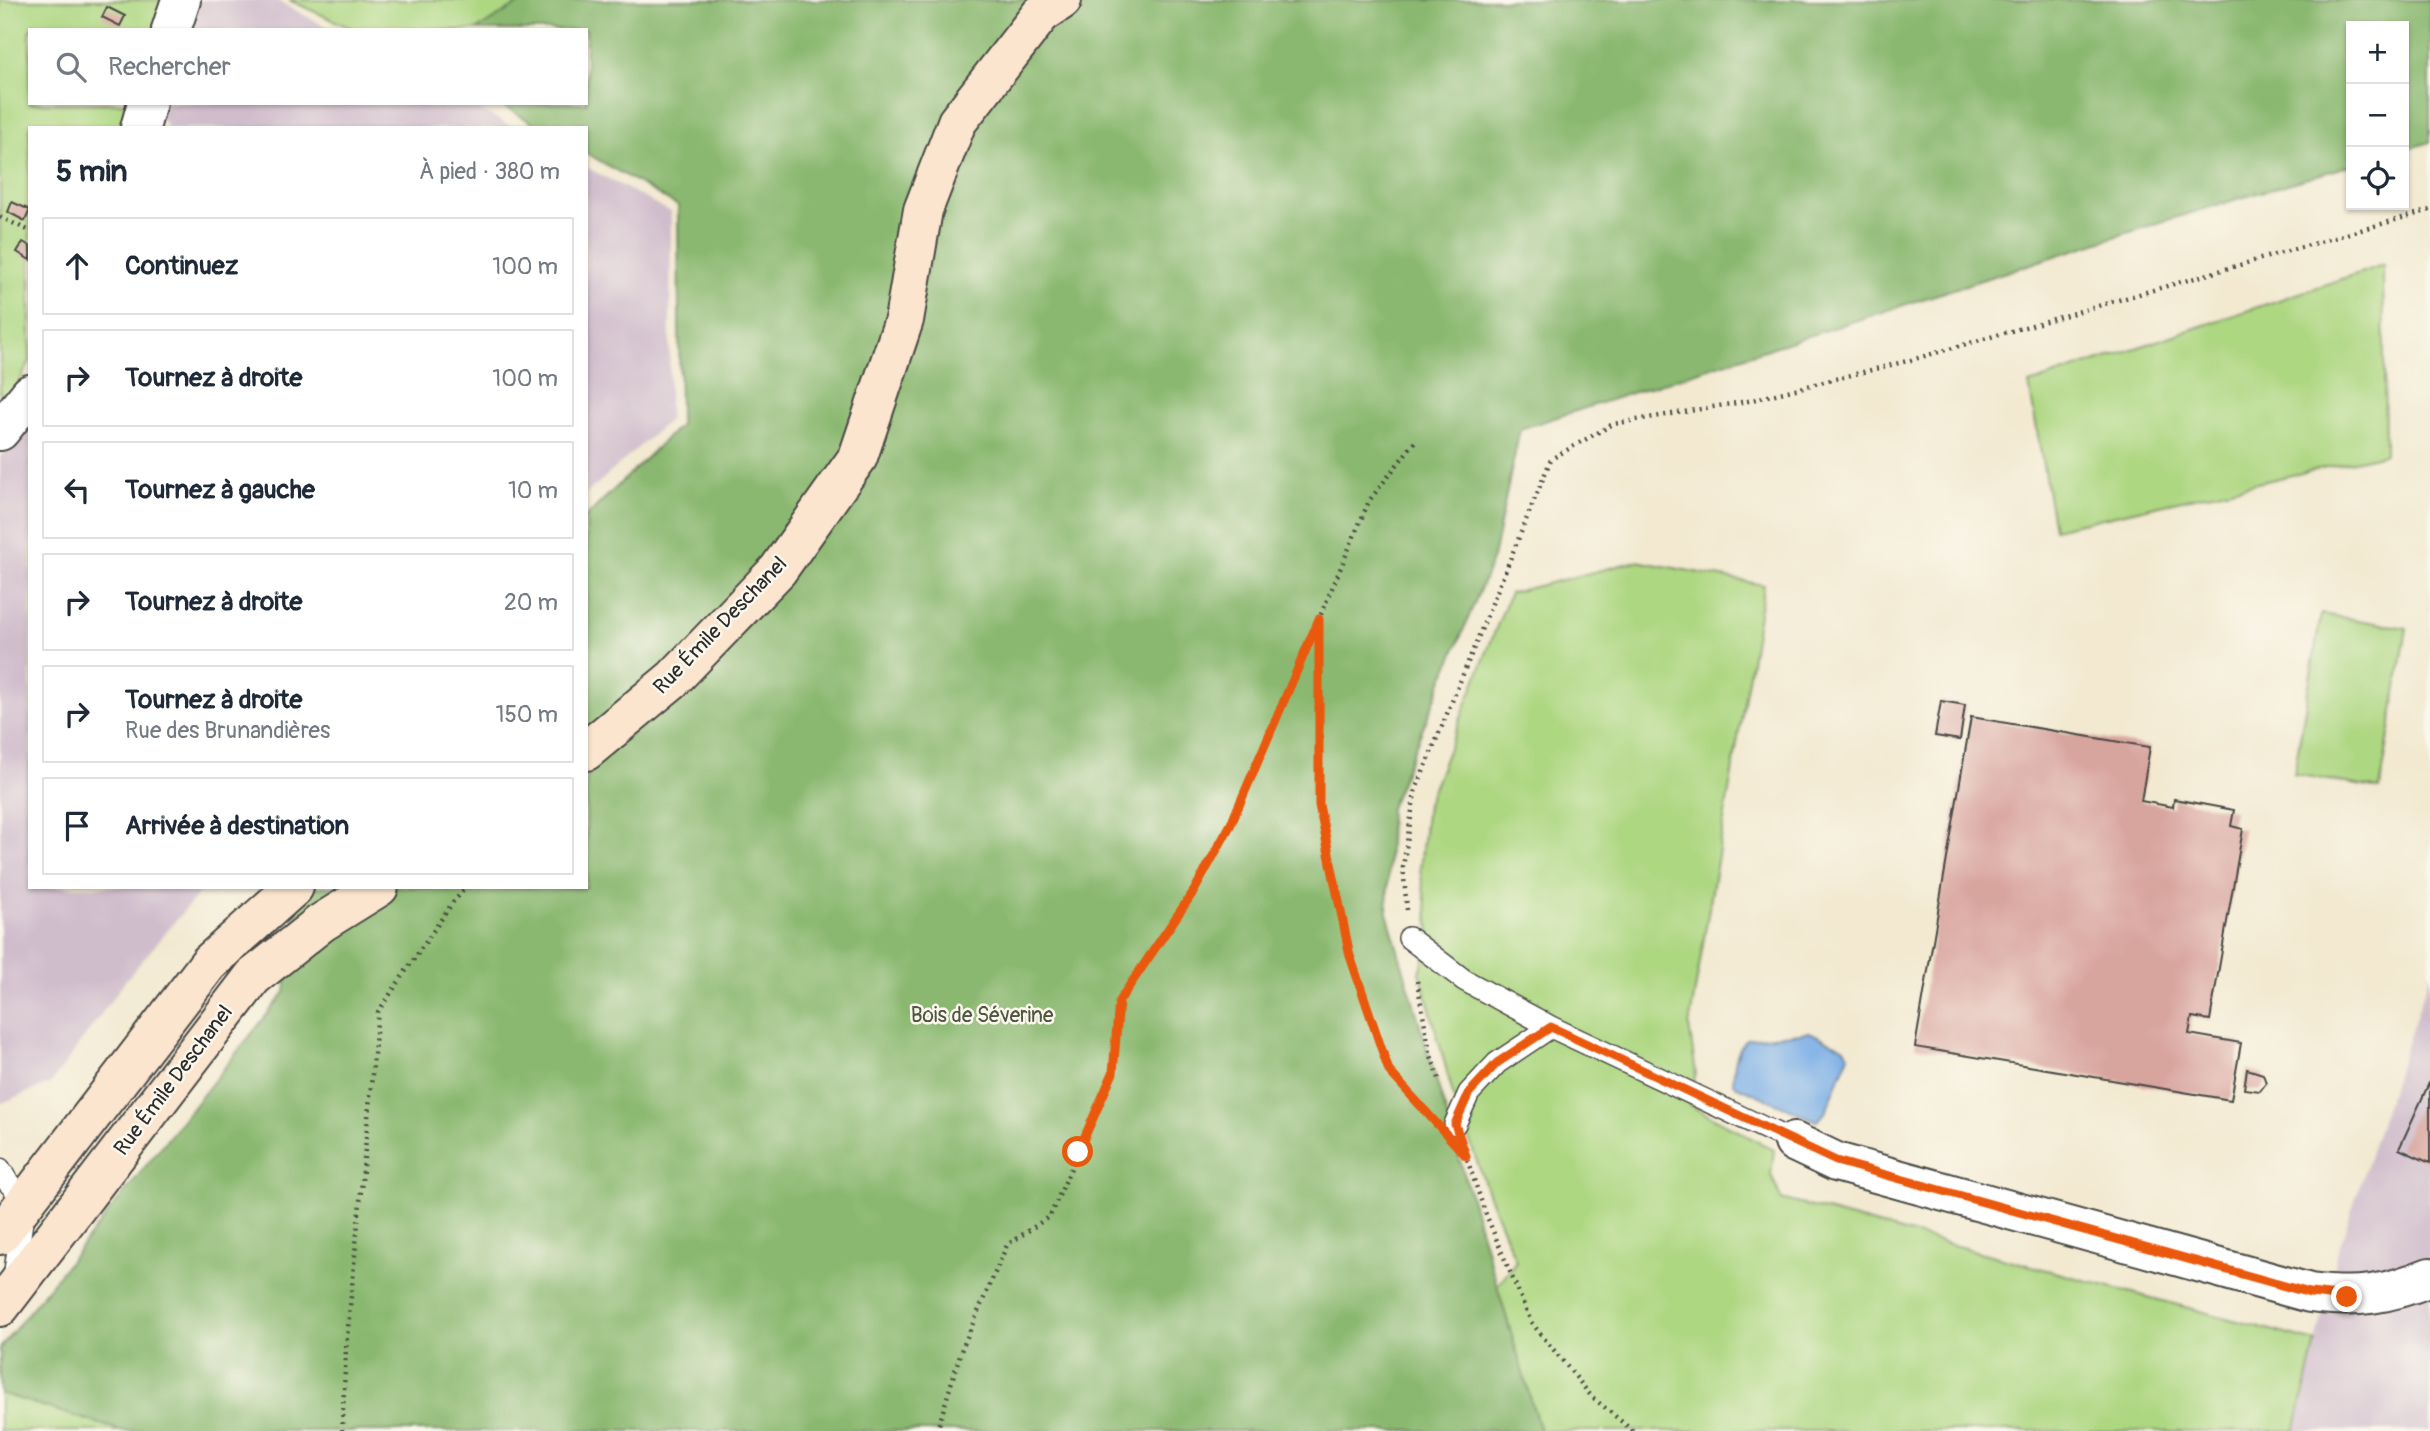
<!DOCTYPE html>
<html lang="fr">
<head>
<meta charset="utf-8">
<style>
  :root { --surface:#fff; --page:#f2f2f3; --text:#1f2937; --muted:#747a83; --line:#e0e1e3 }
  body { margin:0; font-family:Pangolin,sans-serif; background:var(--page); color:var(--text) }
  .controls { position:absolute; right:21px; top:21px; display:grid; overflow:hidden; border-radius:0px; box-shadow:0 2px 5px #0004 }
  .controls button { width:63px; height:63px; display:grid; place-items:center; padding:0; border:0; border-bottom:2px solid var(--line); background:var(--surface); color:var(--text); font:35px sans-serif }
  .stop { position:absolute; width:21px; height:21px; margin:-16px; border:5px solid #ea580c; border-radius:50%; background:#fff }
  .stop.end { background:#ea580c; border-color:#fff; box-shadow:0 2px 7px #0008 }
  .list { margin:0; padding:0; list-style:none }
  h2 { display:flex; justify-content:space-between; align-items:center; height:91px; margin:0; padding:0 28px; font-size:30px }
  h2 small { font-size:23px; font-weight:400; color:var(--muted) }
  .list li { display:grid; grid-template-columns:46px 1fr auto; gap:21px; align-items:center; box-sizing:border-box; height:98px; margin:0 14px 14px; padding:0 14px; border:2px solid var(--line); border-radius:0px }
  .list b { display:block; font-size:26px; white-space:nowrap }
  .list p { margin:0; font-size:23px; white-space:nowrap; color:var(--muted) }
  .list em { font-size:23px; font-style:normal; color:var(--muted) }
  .icon { flex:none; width:38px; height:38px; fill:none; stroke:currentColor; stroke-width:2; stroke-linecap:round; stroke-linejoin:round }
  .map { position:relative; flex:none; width:2430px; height:1431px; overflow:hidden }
  .search { position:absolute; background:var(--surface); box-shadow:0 2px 5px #0004; left:28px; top:28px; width:560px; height:77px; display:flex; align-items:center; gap:18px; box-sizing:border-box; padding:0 24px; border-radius:0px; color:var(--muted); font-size:26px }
  .panel { position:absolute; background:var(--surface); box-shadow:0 2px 5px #0004; left:28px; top:126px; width:560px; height:763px; border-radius:0px }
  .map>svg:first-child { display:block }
</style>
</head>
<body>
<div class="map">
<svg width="2430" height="1431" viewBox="0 0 2430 1431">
  <rect width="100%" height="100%" fill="#fbf7ec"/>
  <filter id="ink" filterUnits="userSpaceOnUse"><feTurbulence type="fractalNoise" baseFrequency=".0143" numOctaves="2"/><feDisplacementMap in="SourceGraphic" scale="14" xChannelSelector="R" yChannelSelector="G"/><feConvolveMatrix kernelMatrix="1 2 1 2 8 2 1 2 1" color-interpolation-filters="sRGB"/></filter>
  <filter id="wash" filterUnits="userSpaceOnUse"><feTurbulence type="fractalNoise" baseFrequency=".00686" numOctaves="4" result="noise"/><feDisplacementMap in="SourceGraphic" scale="28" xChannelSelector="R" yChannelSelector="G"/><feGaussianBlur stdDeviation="1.57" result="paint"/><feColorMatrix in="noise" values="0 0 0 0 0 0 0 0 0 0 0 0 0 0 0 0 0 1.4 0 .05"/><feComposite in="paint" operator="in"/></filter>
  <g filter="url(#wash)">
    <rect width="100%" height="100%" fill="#f2e9d0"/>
    <!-- industrial -->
    <path fill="#d0bdcc" d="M200,0H276L332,30H190Z
      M165,103H468L514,128H169L161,118Z
      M586,167L671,212L669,420L586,494Z
      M30,425V887H204L125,981L51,1083L0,1104V457Z
      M2430,974V1431H2295L2336,1257Z"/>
    <!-- green -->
    <path fill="#aed782" stroke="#6c8156" stroke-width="2" d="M0,0H165L156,30H30V103H132L124,128H30V361L17,386L0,405Z
      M289,0H525L476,30H355Z
      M2383,265L2385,454L2054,529L2029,384Z
      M1637,561L1764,585L1689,1026L1696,1073L1689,1105L1774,1150L1771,1175L1781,1199L2316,1342L2295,1431H1540L1497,1286L1516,1261L1491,1201L1453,1094L1420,972L1431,935L1420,870L1427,804L1510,593Z
      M2321,614L2407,628L2380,789L2294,774Z
      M0,1393L123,1431H0Z"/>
    <!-- forest -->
    <path fill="#8ab870" stroke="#5a724e" stroke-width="2" d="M525,0H2430V142L2404,150V26H2351V165L2164,221L1520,429L1493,558L1390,808L1387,913L1540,1431H123L0,1393V1348L285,992L298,887H586V517L680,425L678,206L586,153V128H542L498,103H586V30H476Z"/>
    <!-- water -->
    <path fill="#79ade6" stroke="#526c88" stroke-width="2" d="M1809,1032L1843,1047L1849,1055L1825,1113L1817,1121L1733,1084C1734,1067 1735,1052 1746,1039Z"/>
    <g id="blocks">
      <!-- building -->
      <path fill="#d8a49e" d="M107,7L125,16L120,26L102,17Z
        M12,202L30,210L25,221L8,212Z
        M23,242L30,246V260L17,252Z
        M1941,701L1965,705L1960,740L1935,736Z
        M1971,717L2150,747L2141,801L2173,807L2174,799L2234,810L2231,826L2243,829L2210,1020L2192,1017L2189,1034L2241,1043L2231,1100L1915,1047Z
        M2247,1069L2263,1074L2266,1083L2260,1091L2244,1089Z
        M2430,1081V1163L2399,1149Z"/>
    </g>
  </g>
  <g filter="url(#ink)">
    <use href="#blocks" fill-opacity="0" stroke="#494844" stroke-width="2"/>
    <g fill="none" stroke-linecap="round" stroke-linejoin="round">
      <defs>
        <path id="service" d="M1409,938L1464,980L1551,1027L1794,1142
          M1455,1124L1469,1093L1497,1063L1551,1027
          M0,1169L7,1181L25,1200L14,1278"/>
        <path id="minor" d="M171,30L181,0
          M140,128L147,103
          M0,431L30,394
          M1794,1142L1836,1162L2310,1293C2358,1299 2385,1295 2430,1277"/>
        <path id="secondary" d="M586,751L673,679L778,570L858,457L904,320L923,210L957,122L1041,14L1062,0
          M0,1235L209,963L294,887
          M0,1307L253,977L321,923L379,887"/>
      </defs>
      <!-- service casing -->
      <use href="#service" stroke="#494844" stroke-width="24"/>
      <!-- minor casing -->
      <use href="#minor" stroke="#494844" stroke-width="42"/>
      <!-- secondary casing -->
      <use href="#secondary" stroke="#494844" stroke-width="42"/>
      <!-- path -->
      <path stroke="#494844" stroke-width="4.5" stroke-dasharray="2 5" stroke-linecap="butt" d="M0,217L30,231
        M1319,622V805L1350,956L1389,1071L1428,1114
        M1407,910L1403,867L1415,792L1551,459L1613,424L1748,401L1911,360L2430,210
        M1417,981L1430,1053L1440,1081
        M1465,1153L1485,1212L1531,1322L1592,1397L1633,1431
        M342,1431L346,1349L378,1012L453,902L467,887
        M937,1431L961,1351L1007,1245L1050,1216L1113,1073L1119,1001L1194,891L1232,824L1369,501L1417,439"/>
      <!-- service -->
      <use href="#service" stroke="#fff" stroke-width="21"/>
      <!-- minor -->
      <use href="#minor" stroke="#fff" stroke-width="38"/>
      <!-- secondary -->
      <use href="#secondary" stroke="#fbe5cf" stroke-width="38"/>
    </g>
  </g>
  <g fill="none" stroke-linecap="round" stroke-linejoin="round" filter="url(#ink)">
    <!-- route -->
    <path stroke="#ea580c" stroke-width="9" d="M1078,1152L1113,1073L1119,1001L1194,891L1231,824L1319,619V805L1350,956L1389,1071L1466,1156L1455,1124L1469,1093L1497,1063L1551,1027L1836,1161L2310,1293L2347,1297"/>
  </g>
  <g text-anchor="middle" stroke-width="5" stroke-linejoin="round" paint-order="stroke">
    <!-- street labels -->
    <g font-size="21" fill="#2b2b2b" stroke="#fbf7ec">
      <text transform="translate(720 625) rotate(-46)" y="7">Rue Émile Deschanel</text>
      <text transform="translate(173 1080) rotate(-53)" y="7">Rue Émile Deschanel</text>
    </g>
    <!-- park labels -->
    <g font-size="21" fill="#4c5641" stroke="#fbf7ec">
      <text x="982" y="1022">Bois de Séverine</text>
    </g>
  </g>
</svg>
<div class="controls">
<button>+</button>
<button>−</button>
<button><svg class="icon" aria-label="locate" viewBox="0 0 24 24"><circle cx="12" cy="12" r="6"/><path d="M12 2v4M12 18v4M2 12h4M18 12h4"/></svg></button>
</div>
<div class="stop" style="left:1078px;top:1152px"></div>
<div class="stop end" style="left:2347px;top:1297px"></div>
<div class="search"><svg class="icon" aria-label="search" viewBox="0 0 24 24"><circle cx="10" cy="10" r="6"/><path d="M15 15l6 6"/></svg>Rechercher</div>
<section class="panel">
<h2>5 min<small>À pied · 380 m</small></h2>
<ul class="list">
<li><svg class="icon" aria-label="ahead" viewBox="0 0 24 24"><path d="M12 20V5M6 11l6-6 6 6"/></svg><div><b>Continuez</b></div><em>100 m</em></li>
<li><svg class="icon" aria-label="right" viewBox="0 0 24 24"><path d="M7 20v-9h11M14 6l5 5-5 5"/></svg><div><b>Tournez à droite</b></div><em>100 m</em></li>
<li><svg class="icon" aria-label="left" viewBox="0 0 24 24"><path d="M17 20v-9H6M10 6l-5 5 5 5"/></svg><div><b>Tournez à gauche</b></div><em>10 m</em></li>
<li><svg class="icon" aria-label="right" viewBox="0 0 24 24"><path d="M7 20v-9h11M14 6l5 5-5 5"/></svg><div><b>Tournez à droite</b></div><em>20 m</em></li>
<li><svg class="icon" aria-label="right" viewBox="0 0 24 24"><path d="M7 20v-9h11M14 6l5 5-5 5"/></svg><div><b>Tournez à droite</b><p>Rue des Brunandières</p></div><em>150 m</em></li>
<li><svg class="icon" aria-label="arrive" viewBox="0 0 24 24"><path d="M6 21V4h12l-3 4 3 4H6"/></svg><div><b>Arrivée à destination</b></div></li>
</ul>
</section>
</div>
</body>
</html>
